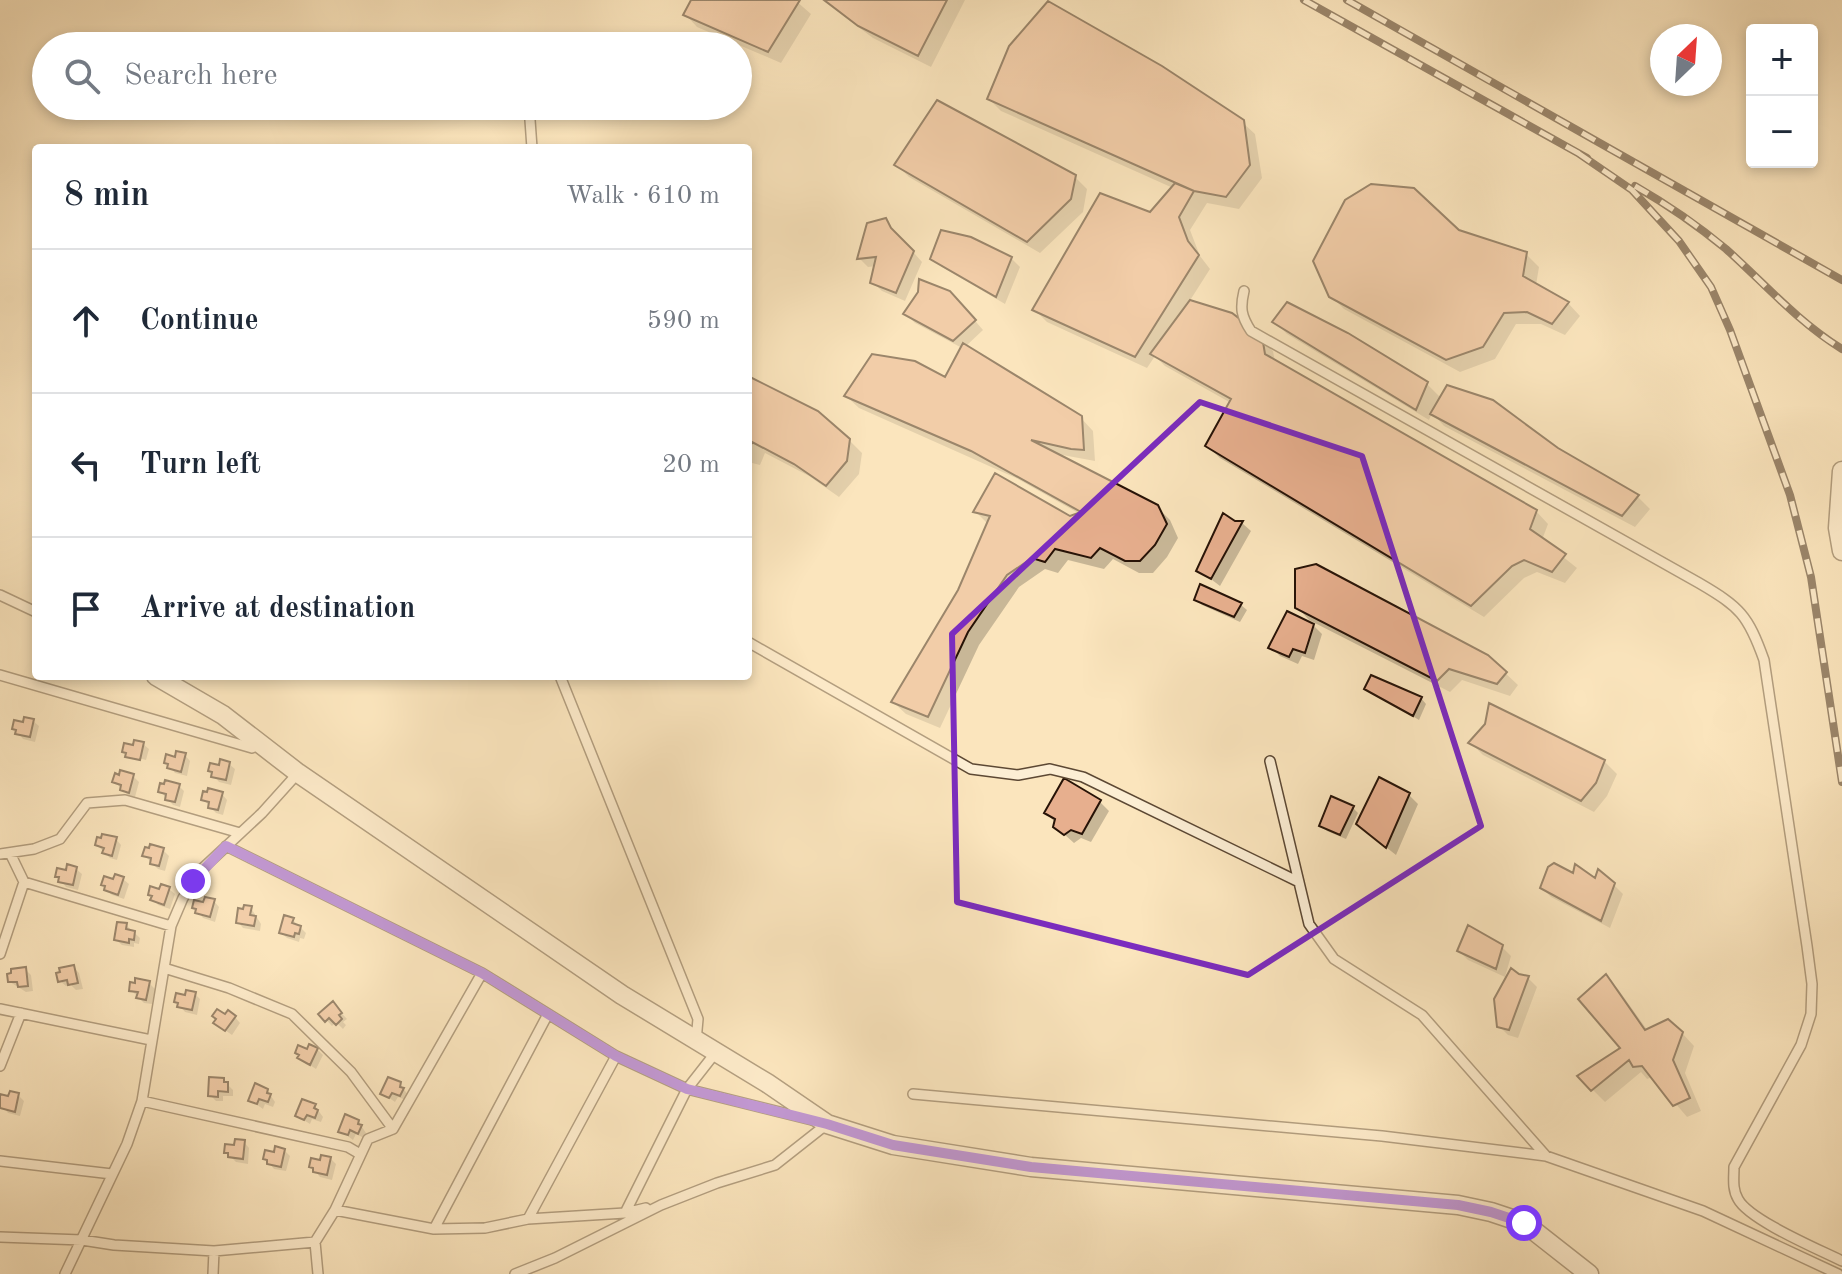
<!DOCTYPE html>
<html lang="en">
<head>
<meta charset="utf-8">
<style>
  :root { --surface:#fff; --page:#f6f6f7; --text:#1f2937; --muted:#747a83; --line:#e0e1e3 }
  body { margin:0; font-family:"Old Standard TT",serif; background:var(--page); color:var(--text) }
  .controls { position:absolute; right:24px; top:24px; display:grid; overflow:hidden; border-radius:8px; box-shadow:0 4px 12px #0003 }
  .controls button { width:72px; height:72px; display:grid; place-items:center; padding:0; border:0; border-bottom:2px solid var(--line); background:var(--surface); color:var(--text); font:40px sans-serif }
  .compass { position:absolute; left:1650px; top:24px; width:72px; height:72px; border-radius:50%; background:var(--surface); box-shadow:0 4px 12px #0003; rotate:25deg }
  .stop { position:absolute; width:24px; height:24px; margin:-18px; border:6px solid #7c3aed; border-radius:50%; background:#fff }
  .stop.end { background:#7c3aed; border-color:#fff; box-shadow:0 2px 8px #0008 }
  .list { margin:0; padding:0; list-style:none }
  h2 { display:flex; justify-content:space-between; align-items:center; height:104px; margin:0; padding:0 32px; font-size:34px }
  h2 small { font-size:26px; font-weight:400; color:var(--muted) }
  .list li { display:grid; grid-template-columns:52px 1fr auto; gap:24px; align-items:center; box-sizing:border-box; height:144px; padding:0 32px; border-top:2px solid var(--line) }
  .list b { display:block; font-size:30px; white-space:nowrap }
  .list em { font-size:26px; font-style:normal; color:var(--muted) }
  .icon { flex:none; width:44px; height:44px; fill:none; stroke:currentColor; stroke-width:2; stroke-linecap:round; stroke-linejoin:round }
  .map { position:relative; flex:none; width:1842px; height:1274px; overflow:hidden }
  .search { position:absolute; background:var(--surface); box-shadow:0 4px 12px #0003; left:32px; top:32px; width:720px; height:88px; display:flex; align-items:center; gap:20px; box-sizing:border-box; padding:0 28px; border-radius:44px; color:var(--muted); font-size:30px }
  .panel { position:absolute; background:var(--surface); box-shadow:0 4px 12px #0003; left:32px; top:144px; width:720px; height:536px; border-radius:8px }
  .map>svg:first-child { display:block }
</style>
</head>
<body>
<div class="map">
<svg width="1842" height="1274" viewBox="0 0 1842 1274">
  <rect width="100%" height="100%" fill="#fbe5bd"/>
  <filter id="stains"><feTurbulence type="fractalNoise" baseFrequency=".0025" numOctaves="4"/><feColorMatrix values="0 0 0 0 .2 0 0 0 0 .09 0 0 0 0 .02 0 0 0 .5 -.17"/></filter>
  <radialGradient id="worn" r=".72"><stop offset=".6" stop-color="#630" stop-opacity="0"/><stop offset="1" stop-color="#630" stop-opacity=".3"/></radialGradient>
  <!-- shadow -->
  <path fill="#0003" d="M694,0H795L811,14L781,63L697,27L685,14Z
    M822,0H965L931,67L873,38Z
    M989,99L1242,122L1255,134L1262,178L1239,209L1207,203L1190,230L1200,256L1210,269L1189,302L1260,338L1273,351L1275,362L1536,511L1548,524L1542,540L1577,568L1565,583L1537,572L1524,578L1484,617L1220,458L1207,446L1231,403L1165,366L1155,356L1147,368L1047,322L1035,310L1151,214L1173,188L1001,111Z
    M897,165L1074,176L1087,189L1083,212L1040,253L909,177Z
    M885,220L922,262L905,301L882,291L872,282L876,266L868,267L859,258Z
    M1458,232L1526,254L1539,267L1536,285L1568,303L1580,316L1565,335L1541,324H1516L1495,359L1460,372L1344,309L1331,296Z
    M932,258H1011L1020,267L1005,304L942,267Z
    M959,302L983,330L965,347L1081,418L1093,431L1095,461L1057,454L1157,507L1170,520L1178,538L1167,557L1153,573H1139L1113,559L1104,569L1068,560L1058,573L1045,569L1019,587L979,645L940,728L906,714L893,702L960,591L988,524L976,512L1070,518L1080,514L1016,478L859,408L846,396L946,379L962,348L915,323L906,314Z
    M1275,322L1427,384L1441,398L1556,450L1638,497L1650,509L1635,527L1444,426L1432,413L1429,420L1287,334Z
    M748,379L849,440L862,453L859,474L839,497L809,476L765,453L760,465L748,462Z
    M1234,523H1242L1251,531L1220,586L1199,570Z
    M1201,587L1241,605L1247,610L1240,622L1202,605L1196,599Z
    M1297,607L1487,656L1518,685L1510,696L1462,680L1450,692L1309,620Z
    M1313,625L1322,634L1314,660L1302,656L1298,664L1280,656L1271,647Z
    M1367,688L1421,698L1426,704L1419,720Z
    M33,721L39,726L35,742L23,739L14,728Z
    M1471,743L1604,761L1617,774L1607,796L1594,812L1483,755Z
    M143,744L149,749L146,760L128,755Z
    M185,755L190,761L187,776L175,773L166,762Z
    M229,764L235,769L231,785L219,782L210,771Z
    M121,773L133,776L139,782L135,797L128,795L115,782Z
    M179,786L184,791L180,807L173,805L160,791Z
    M222,794L227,800L223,815L216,813L203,799Z
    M1409,795L1418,804L1396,855L1368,833Z
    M1100,802L1109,811L1091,842L1081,838L1074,843L1055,826L1056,823L1046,813Z
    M1353,808L1358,813L1346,839L1327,831L1322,825Z
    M116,839L121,845L117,860L110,858L97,845Z
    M163,850L169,856L165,871L158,869L144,855Z
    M76,869L82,874L78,890L66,887L57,876Z
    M1575,876L1614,885L1623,894L1610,928L1551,897L1542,888Z
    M123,879L129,884L124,899L112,895L106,890L114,882Z
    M169,889L175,894L170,909L158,905L150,894Z
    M214,901L219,907L215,922L203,918L195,908Z
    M251,908L261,924L260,931L243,928L238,922Z
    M293,920L306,933L304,939L300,938L299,942L287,938L281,933Z
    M126,925L140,938L139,944L134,943V947L122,945L116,940Z
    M1502,947L1511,956L1505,977L1468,960L1459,951Z
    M73,967L79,973L83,989L76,990L71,985L66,986L60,981Z
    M25,969L31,975L33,991L26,992L10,982Z
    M1518,976L1528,978L1537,987L1518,1038L1508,1035L1499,1026Z
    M1606,977L1618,989L1648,1031L1682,1033L1694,1046L1685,1073L1701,1111L1687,1117L1653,1077L1647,1079L1641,1072L1605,1102L1580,1077L1624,1049Z
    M149,983L155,989L152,1004L144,1003L131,990Z
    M195,994L200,999L197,1015L185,1012L176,1001Z
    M333,1004L347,1019L343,1022L346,1025L343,1029L336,1022L332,1026L321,1014Z
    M235,1017L240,1023L232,1035L222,1028Z
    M317,1049L323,1055L316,1069L299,1058L308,1051Z
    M223,1080L233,1090V1096H223V1101H216L210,1095Z
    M400,1084L408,1095L406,1100L398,1097L395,1102L382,1093Z
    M267,1090L275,1102L273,1107L265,1104L263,1109L250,1100Z
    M18,1095L24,1101L20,1116L8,1113L0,1103V1099Z
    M315,1106L323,1117L321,1122L312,1119L310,1124L297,1116Z
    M358,1121L366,1133L364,1138L356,1134L353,1140L341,1131Z
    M244,1142L249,1148L248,1164L236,1162L226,1152Z
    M284,1150L290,1156L286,1171L274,1169L269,1163L276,1154Z
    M330,1158L336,1164L332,1180L320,1177L311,1166Z"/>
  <!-- building -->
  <path fill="#e7af8e" stroke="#271307" stroke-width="2" d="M691,0H800L768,52L683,15Z
    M824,0H947L918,56L858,26Z
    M1048,1L1162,66L1244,120L1250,165L1226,197L1194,191L987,99L1009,46Z
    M937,100L1076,175L1071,199L1027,242L894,165Z
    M1175,183L1194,191L1179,217L1188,241L1199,255L1135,357L1032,310L1100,193L1150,212Z
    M1371,184L1414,188L1459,230L1527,252L1523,276L1569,302L1552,324L1527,312L1504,313L1483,347L1446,360L1329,297L1313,261L1345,200Z
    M886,218L891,228L914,251L896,293L870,283L876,257L857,259L867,223Z
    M941,230L971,237L1012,257L996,297L930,259Z
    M919,279L950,291L976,320L953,341L903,314L918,292Z
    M1190,300L1232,313L1262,336L1265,354L1537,510L1530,529L1566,554L1552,572L1524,560L1512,566L1471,606L1205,446L1231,399L1150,354Z
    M1287,302L1348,333L1428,382L1416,410L1272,322Z
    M963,343L1082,416L1084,450L1071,449L1031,440L1158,505L1167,524L1155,545L1140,561H1125L1100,548L1091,558L1055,549L1045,562L1032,558L1007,575L968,632L928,717L891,702L958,590L990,516L973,512L995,473L1070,516L1081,512L971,451L844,396L872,354L915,361L945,377Z
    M748,376L818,411L850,439L847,461L826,486L794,464L752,442L748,454Z
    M1447,385L1493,400L1558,448L1639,495L1622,516L1430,414Z
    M1223,513L1235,521H1243L1211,579L1196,571Z
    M1316,564L1488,655L1507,672L1497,684L1449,669L1437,681L1295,608V569Z
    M1200,584L1242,603L1234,617L1194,600Z
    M1287,611L1314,624L1305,653L1293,649L1289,657L1268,648Z
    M1371,675L1422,697L1413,716L1364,689Z
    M1489,703L1605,760L1596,783L1581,801L1468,743L1485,724Z
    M24,717L34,719L30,737L15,734L16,730L12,729L14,720L23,722Z
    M134,740L144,742L140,760L125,757L126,753L122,752L124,743L133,745Z
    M176,751L186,753L181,772L167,768L168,764L164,763L166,754L175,757Z
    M220,759L230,762L226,780L211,777L212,772L208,771L210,763L219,765Z
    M120,770L134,774L129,793L120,790L121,785L112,782L115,773L119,775Z
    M1379,777L1410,793L1386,848L1356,824Z
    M1064,778L1101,800L1082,834L1071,830L1064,835L1053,827L1055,819L1044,813Z
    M165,780L180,784L175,802L165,800L166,794L158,792L160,783L164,784Z
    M208,788L223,792L218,810L208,808L209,802L201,800L203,791L207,792Z
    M1331,796L1354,806L1340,835L1319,826Z
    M102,834L117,837L112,856L102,853L104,848L95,845L97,837L101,838Z
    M150,844L164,848L159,866L150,864L151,858L142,856L145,847L149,848Z
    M1554,863L1573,873L1575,864L1595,878L1598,869L1615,883L1601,921L1540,888L1548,867Z
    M67,864L77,867L73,885L58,882L59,877H55L57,868L66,870Z
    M115,874L124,877L118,895L104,890L105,886L101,885L104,876L113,879Z
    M161,884L170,887L164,905L150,900L152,896L148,895L150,886L159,889Z
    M205,897L215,899L210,917L195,913L196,909L192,908L194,900L203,902Z
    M244,905L252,906L250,915L256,916L254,926L236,923L238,908L243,909Z
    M284,915L294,918L292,923L301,926L299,934L295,933L294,937L279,933Z
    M117,922L127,923L126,929L135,931L134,940L129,939V943L114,940Z
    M1468,925L1503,945L1496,969L1457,951Z
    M74,965L78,983L68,985L67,980L58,982L56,973L60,972L59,968Z
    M26,967L28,986L18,987L17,982H8L7,974L11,973V969Z
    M1511,968L1519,974L1529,976L1509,1030L1497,1027L1494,999Z
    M1606,974L1645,1030L1668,1019L1683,1032L1673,1060L1690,1098L1673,1106L1642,1066L1633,1067L1629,1060L1591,1091L1577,1076L1620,1048L1578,999Z
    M135,978L150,981L146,1000L136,998L138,992L129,991L130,982L135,983Z
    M186,990L196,992L192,1010L177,1007L178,1003L174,1002L176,993L185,995Z
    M333,1001L342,1013L339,1015L342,1019L336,1025L329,1018L325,1022L318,1014Z
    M217,1009L225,1014L228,1010L236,1016L225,1031L213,1023L216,1019L212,1016Z
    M309,1044L318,1048L310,1065L297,1058L299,1055L295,1053L298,1045L307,1049Z
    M209,1077L224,1078V1082H228V1092L218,1091V1097L208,1096Z
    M388,1077L401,1082L400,1087L404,1088L400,1096L392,1093L389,1098L380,1094Z
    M255,1083L268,1089L267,1093L271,1094L268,1102L259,1099L257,1104L248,1101Z
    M10,1091L19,1093L15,1112L0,1108V1094L8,1096Z
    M302,1099L316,1104L314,1108L318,1110L315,1118L307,1115L304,1120L295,1116Z
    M345,1114L359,1120L358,1124L362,1125L358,1134L350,1130L348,1135L338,1132Z
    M235,1139L245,1140L243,1159L228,1157V1153H224L225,1144L234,1145Z
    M275,1146L285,1149L281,1167L267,1164V1160L263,1159L265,1150L274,1152Z
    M321,1155L331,1157L327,1175L313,1172V1168L309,1167L311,1158L320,1160Z"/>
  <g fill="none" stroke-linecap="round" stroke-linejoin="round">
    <defs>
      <path id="service" d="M529,106L532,148
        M1244,291C1240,308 1241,316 1251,331L1699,583C1740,607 1748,615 1764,660L1807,946L1812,984L1811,1014L1801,1045L1734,1167C1734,1178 1732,1189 1738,1199C1749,1220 1818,1249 1842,1261
        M0,595L36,612
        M748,642L971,769L1018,775L1050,769L1083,777L1299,882
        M0,675L252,748L258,745
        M560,676L698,1019L696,1041
        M1270,761L1309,924L1334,959L1422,1015L1546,1156
        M226,846L482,973L616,1056L687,1089L812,1120
        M0,854L34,849L60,839L87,803L125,800L240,833
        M24,882L171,926
        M0,954L24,882L10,853
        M164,968L229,988L292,1014L351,1072L393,1129
        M0,1009L151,1040
        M0,1066L21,1013
        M913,1094L1382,1136L1546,1156L1703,1211L1838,1274
        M142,1101L348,1147L360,1154
        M0,1161L112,1174
        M335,1210L434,1229L485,1228L528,1219L625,1213L646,1208
        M625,1213L687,1089L716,1052
        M528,1219L616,1056
        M434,1229L548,1014
        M0,1237L82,1240L114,1245L214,1251L315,1242L335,1210L368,1139L393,1129L482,973
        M315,1242L318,1274
        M65,1274L127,1144L142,1101L171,926L183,898L203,868L262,813L298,773
        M213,1274L214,1251
        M515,1274L555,1258L661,1205L717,1183L775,1165L827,1124"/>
      <path id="minor" d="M1842,471L1838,528L1842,551
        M156,676L223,715L298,773L622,995L767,1083L827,1124L893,1145L1031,1167L1458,1205L1491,1212L1524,1223L1589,1274"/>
    </defs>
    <!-- service casing -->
    <use href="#service" stroke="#5c4834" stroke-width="12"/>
    <!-- minor casing -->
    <use href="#minor" stroke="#5c4834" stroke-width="21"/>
    <!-- service -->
    <use href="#service" stroke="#fceed4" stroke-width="9"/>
    <!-- minor -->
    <use href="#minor" stroke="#fceed4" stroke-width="18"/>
    <defs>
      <path id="rail" d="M1304,0L1587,158
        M1347,0L1842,280
        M1578,153L1632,190L1679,241L1711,287L1730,330L1790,495L1811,577L1842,782
        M1635,186C1668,205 1697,225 1726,249C1764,283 1798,322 1842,349"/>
    </defs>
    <!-- rail casing -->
    <use href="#rail" stroke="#271307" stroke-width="8"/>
    <!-- rail -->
    <use href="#rail" stroke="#fceed4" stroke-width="5" stroke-dasharray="15" stroke-linecap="butt"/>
  </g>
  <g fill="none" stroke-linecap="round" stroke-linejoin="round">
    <!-- route -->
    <path stroke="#7c3aed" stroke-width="10" d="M193,881L226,846L482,973L616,1056L687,1089L827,1124L893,1145L1031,1167L1458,1205L1491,1212L1524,1223"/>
  </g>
  <!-- marked area -->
  <path d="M0 0H1842V1274H0ZM1200,402L1362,456L1481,826L1248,975L957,902L952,634Z" fill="#fbe5bd" fill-opacity=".55" fill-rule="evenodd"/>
  <path fill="none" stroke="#7b2cbf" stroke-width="6" stroke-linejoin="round" d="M1200,402L1362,456L1481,826L1248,975L957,902L952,634Z"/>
  <rect width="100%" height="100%" filter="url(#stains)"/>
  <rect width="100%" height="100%" fill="url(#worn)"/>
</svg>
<div class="controls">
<button>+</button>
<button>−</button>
</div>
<svg class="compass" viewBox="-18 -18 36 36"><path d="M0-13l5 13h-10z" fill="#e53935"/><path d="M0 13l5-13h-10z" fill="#747a83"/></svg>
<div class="stop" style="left:1524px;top:1223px"></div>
<div class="stop end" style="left:193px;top:881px"></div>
<div class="search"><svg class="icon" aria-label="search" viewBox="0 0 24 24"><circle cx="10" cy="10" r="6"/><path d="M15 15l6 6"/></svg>Search here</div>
<section class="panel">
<h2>8 min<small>Walk · 610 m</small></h2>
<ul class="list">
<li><svg class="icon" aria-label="ahead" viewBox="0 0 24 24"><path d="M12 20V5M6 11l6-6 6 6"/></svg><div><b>Continue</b></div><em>590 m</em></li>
<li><svg class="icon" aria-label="left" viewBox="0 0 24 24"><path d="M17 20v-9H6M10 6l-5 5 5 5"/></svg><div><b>Turn left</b></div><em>20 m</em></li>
<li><svg class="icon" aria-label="arrive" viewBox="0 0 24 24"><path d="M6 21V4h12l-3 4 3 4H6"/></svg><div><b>Arrive at destination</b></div></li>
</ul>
</section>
</div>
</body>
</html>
